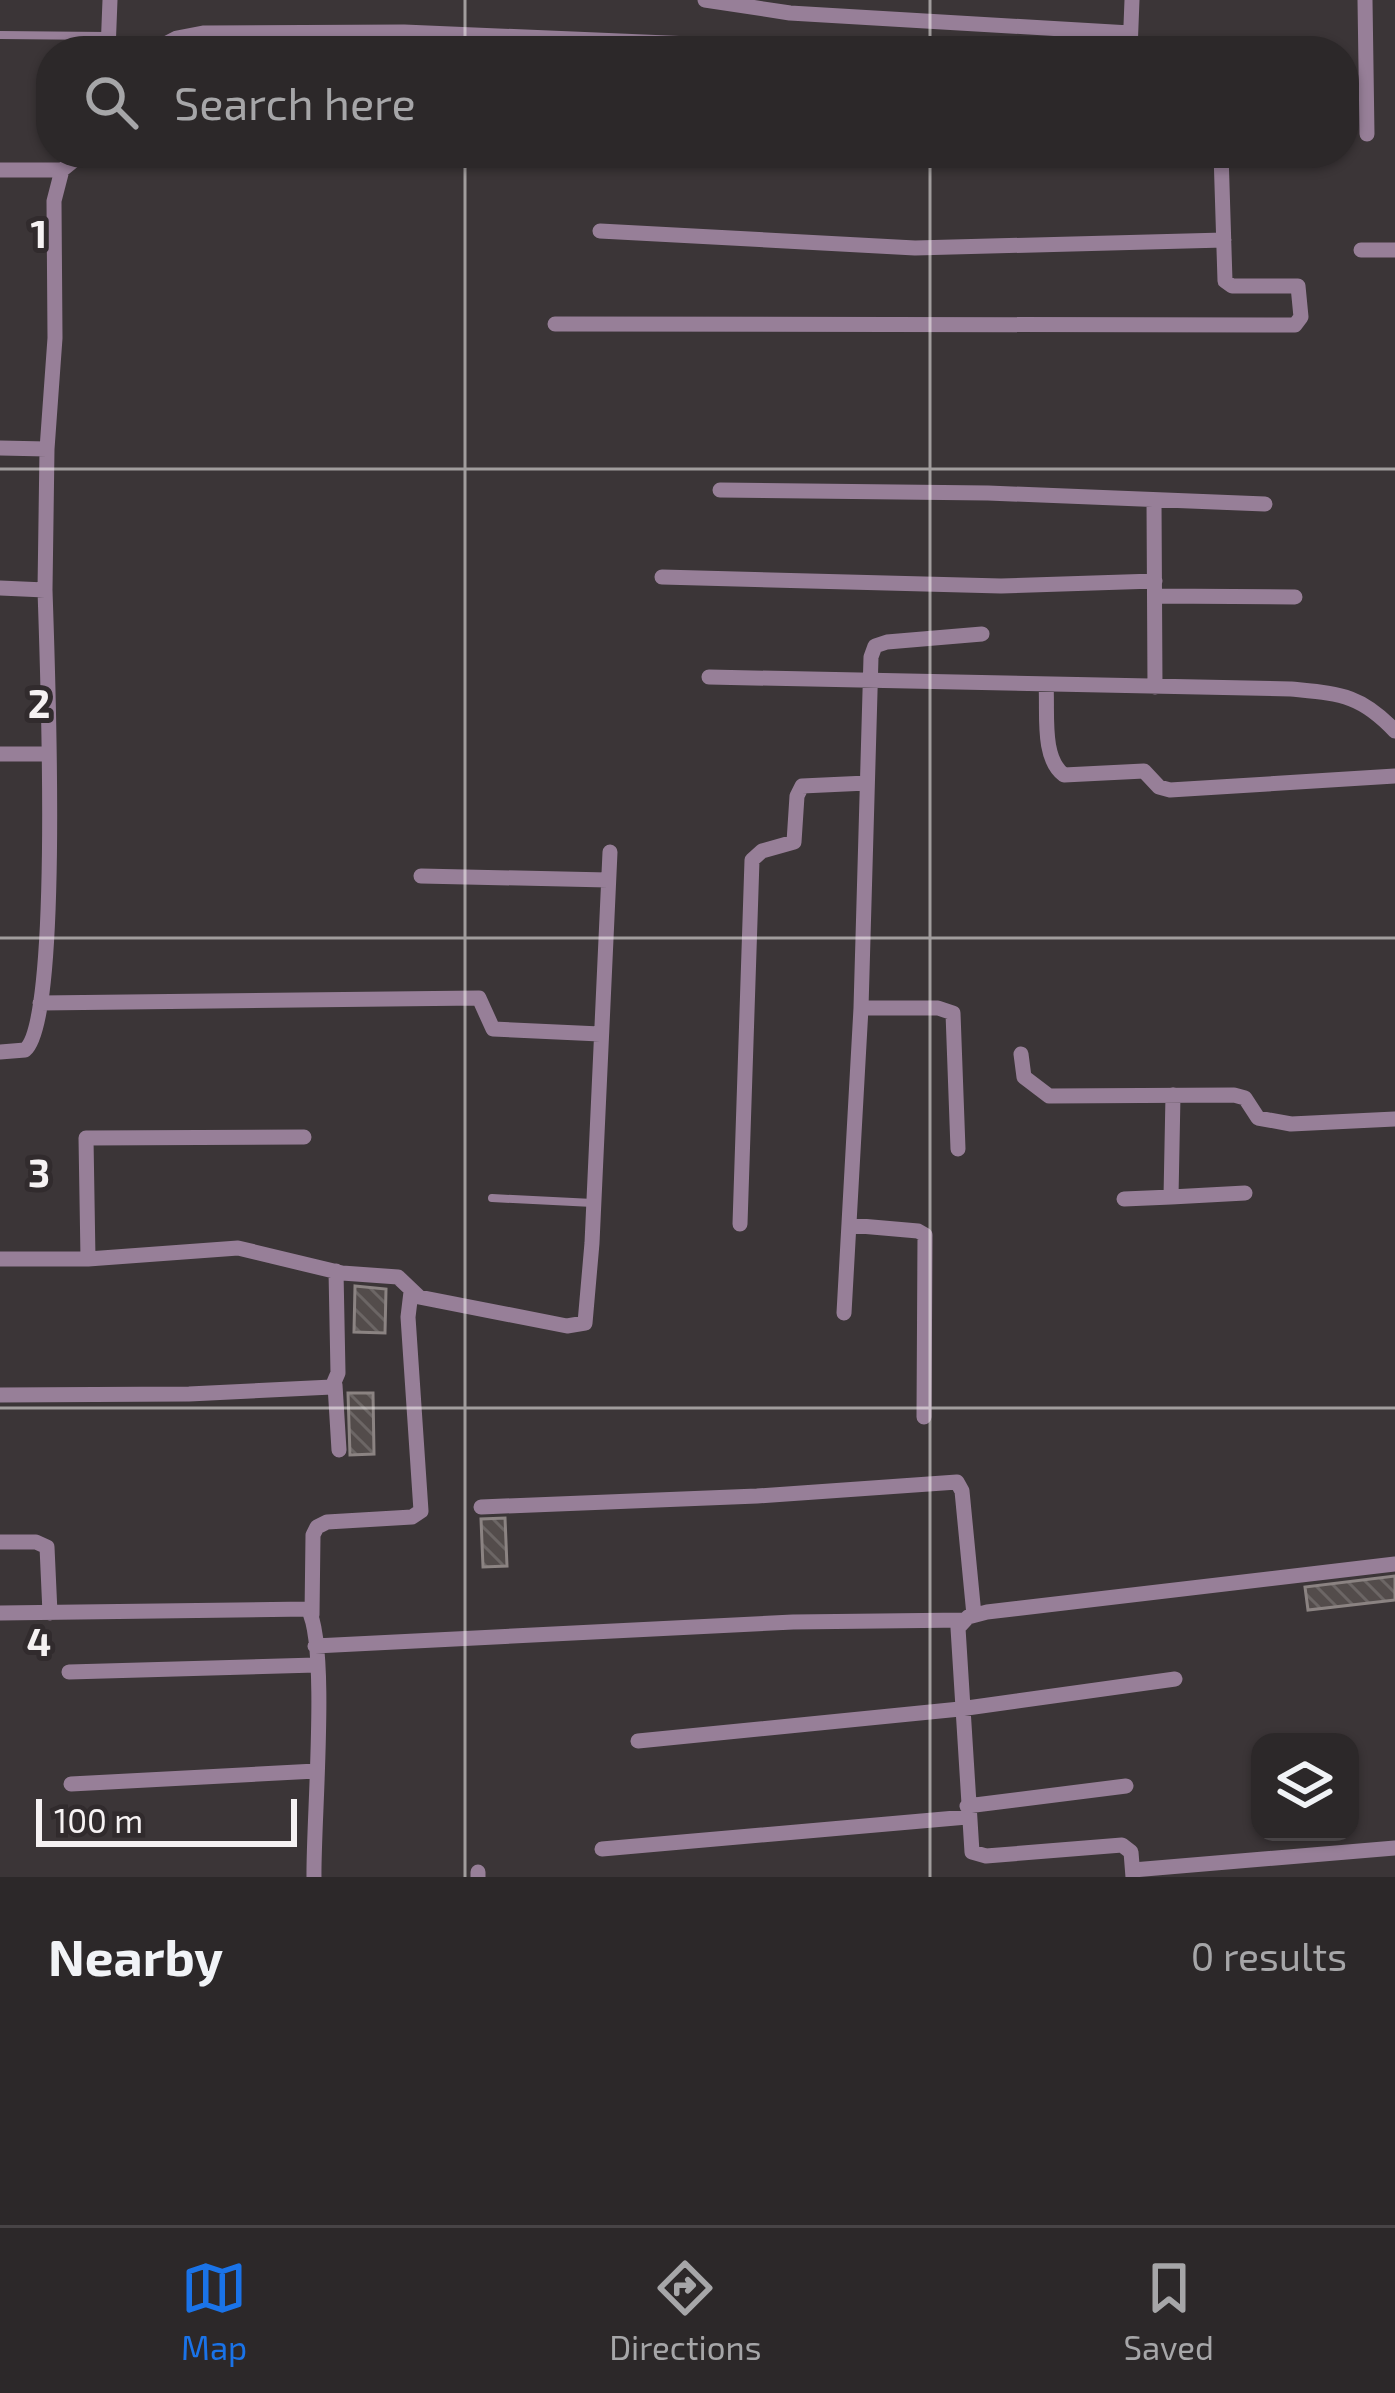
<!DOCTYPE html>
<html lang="en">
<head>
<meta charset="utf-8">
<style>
  :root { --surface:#2c2829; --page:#383435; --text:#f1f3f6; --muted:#a6a6a8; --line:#484446; --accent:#1a73e8 }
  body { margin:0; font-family:"Exo 2",sans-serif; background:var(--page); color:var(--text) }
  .controls { position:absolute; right:36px; bottom:36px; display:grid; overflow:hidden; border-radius:24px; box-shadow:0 3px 9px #0004 }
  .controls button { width:108px; height:108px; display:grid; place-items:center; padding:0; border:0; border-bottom:3px solid var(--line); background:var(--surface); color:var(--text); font:60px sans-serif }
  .scale { position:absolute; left:36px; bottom:30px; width:261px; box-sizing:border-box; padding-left:12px; border:6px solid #f6f2f3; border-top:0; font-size:33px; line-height:42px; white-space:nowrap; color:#f6f2f3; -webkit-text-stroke:9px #312b2d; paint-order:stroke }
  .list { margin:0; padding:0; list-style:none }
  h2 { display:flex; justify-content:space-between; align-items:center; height:156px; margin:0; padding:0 48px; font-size:51px }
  h2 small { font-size:39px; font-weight:400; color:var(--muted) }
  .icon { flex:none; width:66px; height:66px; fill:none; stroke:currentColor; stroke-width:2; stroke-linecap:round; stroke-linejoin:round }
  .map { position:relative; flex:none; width:1395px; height:1877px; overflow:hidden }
  .search { position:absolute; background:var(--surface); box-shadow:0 3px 9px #0004; left:36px; right:36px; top:36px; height:132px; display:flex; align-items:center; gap:30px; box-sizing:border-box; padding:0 42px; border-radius:48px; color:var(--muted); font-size:45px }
  .sheet { height:348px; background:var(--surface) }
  nav { display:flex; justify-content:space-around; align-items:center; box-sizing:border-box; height:168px; border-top:3px solid var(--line); background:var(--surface); font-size:33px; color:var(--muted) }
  nav a { display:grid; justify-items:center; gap:6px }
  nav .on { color:var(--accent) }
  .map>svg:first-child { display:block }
</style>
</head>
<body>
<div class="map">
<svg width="1395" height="1877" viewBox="0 0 1395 1877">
  <defs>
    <pattern id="building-back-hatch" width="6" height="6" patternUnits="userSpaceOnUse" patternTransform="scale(3)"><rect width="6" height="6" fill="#534c4b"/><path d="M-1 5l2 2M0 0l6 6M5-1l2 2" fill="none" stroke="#6c6665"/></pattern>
  </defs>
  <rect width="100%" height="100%" fill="#3b3537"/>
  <!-- building -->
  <path fill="url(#building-back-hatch)" stroke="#8b8382" stroke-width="3" d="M355,1286L386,1289L385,1333L354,1332Z
    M348,1393H373L374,1454L350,1455Z
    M505,1518L507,1566L483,1567L481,1519Z
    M1395,1576V1600L1308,1610L1305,1587Z"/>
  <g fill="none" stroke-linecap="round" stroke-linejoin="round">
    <!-- lane -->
    <path stroke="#977f98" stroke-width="8" d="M0,35L106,36
      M492,1198L593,1203"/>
    <!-- street -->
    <path stroke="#977f98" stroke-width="15" d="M705,0L790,13L1130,33
      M1365,0L1367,134
      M108,51L110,0
      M152,51L177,38L203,33L404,32L691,44
      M1130,51L1132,0
      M0,170H62
      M600,231L915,248L1224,240
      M1361,250H1395
      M555,324L1295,325L1301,317L1298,286H1232L1225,281L1221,153
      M0,448L47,449
      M720,490L988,493L1265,504
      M1154,500L1155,687
      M662,577L1001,586L1155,581
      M0,588L45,590C47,655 62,1020 25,1050L0,1052
      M45,590L47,449L55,338L54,201L62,170L83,153
      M1155,596L1295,597
      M709,677L1291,689C1340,694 1360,694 1395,731
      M1046,685C1048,712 1041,758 1064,775L1144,771L1159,787L1170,790L1395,776
      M0,754H49
      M421,876L608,880
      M40,1003L479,998L493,1029L600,1034
      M861,1008H938L953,1013L958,1149
      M1021,1054L1024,1077L1049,1096L1234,1095L1245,1098L1258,1118L1291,1124L1395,1119
      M1173,1095L1171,1197L1245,1193
      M1124,1199L1171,1197
      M740,1224L752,860L762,851L794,842L797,796L802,786L867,783
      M849,1225L918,1231L925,1235L924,1417
      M0,1259H88L238,1248L342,1273L398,1277L419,1297L567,1326L585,1323L592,1243L610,852
      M88,1259L86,1138L304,1137
      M844,1313L861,1008L871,657L875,646L887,642L982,634
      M335,1385L339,1450
      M0,1395L189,1394L332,1387L338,1373L336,1271
      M481,1507L757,1496L957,1482L962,1491L974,1615
      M0,1542H36L47,1547L50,1613
      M0,1613L308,1609C329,1646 313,1823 314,1877
      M312,1615L313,1535L317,1527L327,1522L412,1517L421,1511L408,1317L411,1292
      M315,1646L793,1622L965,1620
      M69,1672L316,1665
      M638,1741L960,1709L1175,1679
      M71,1784L316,1771
      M967,1806L1126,1786
      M602,1849L967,1817
      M1133,1870L1395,1848
      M478,1872V1877
      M1133,1877L1131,1852L1122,1845L986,1856L972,1852L958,1628L968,1617L987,1612L1395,1564"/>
  </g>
  <!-- grid -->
  <path fill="none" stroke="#f6f2f3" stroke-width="3" stroke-opacity="0.55" d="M465,0V51M930,0V51M465,153V1877M930,153V1877M0,469H1395M0,938H1395M0,1408H1395"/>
  <g font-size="39" text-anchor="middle" font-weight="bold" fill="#f6f2f3" stroke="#312b2d" stroke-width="10" stroke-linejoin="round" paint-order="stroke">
    <text x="39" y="248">1</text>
    <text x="39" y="718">2</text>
    <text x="39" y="1187">3</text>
    <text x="39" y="1656">4</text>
  </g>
</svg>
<div class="controls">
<button><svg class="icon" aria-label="layers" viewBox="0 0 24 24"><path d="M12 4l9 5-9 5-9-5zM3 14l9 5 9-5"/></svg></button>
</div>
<div class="scale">100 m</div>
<div class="search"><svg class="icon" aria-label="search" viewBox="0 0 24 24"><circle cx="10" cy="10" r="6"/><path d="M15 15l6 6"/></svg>Search here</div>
</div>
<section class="sheet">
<h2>Nearby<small>0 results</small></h2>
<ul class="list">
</ul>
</section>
<nav>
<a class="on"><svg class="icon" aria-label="map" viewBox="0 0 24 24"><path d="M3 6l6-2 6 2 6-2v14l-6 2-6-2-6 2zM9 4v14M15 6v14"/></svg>Map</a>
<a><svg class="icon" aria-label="directions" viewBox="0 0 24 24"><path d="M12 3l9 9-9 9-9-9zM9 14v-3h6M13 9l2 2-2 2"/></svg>Directions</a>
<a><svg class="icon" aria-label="saved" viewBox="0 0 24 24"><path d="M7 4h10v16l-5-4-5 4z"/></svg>Saved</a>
</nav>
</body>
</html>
